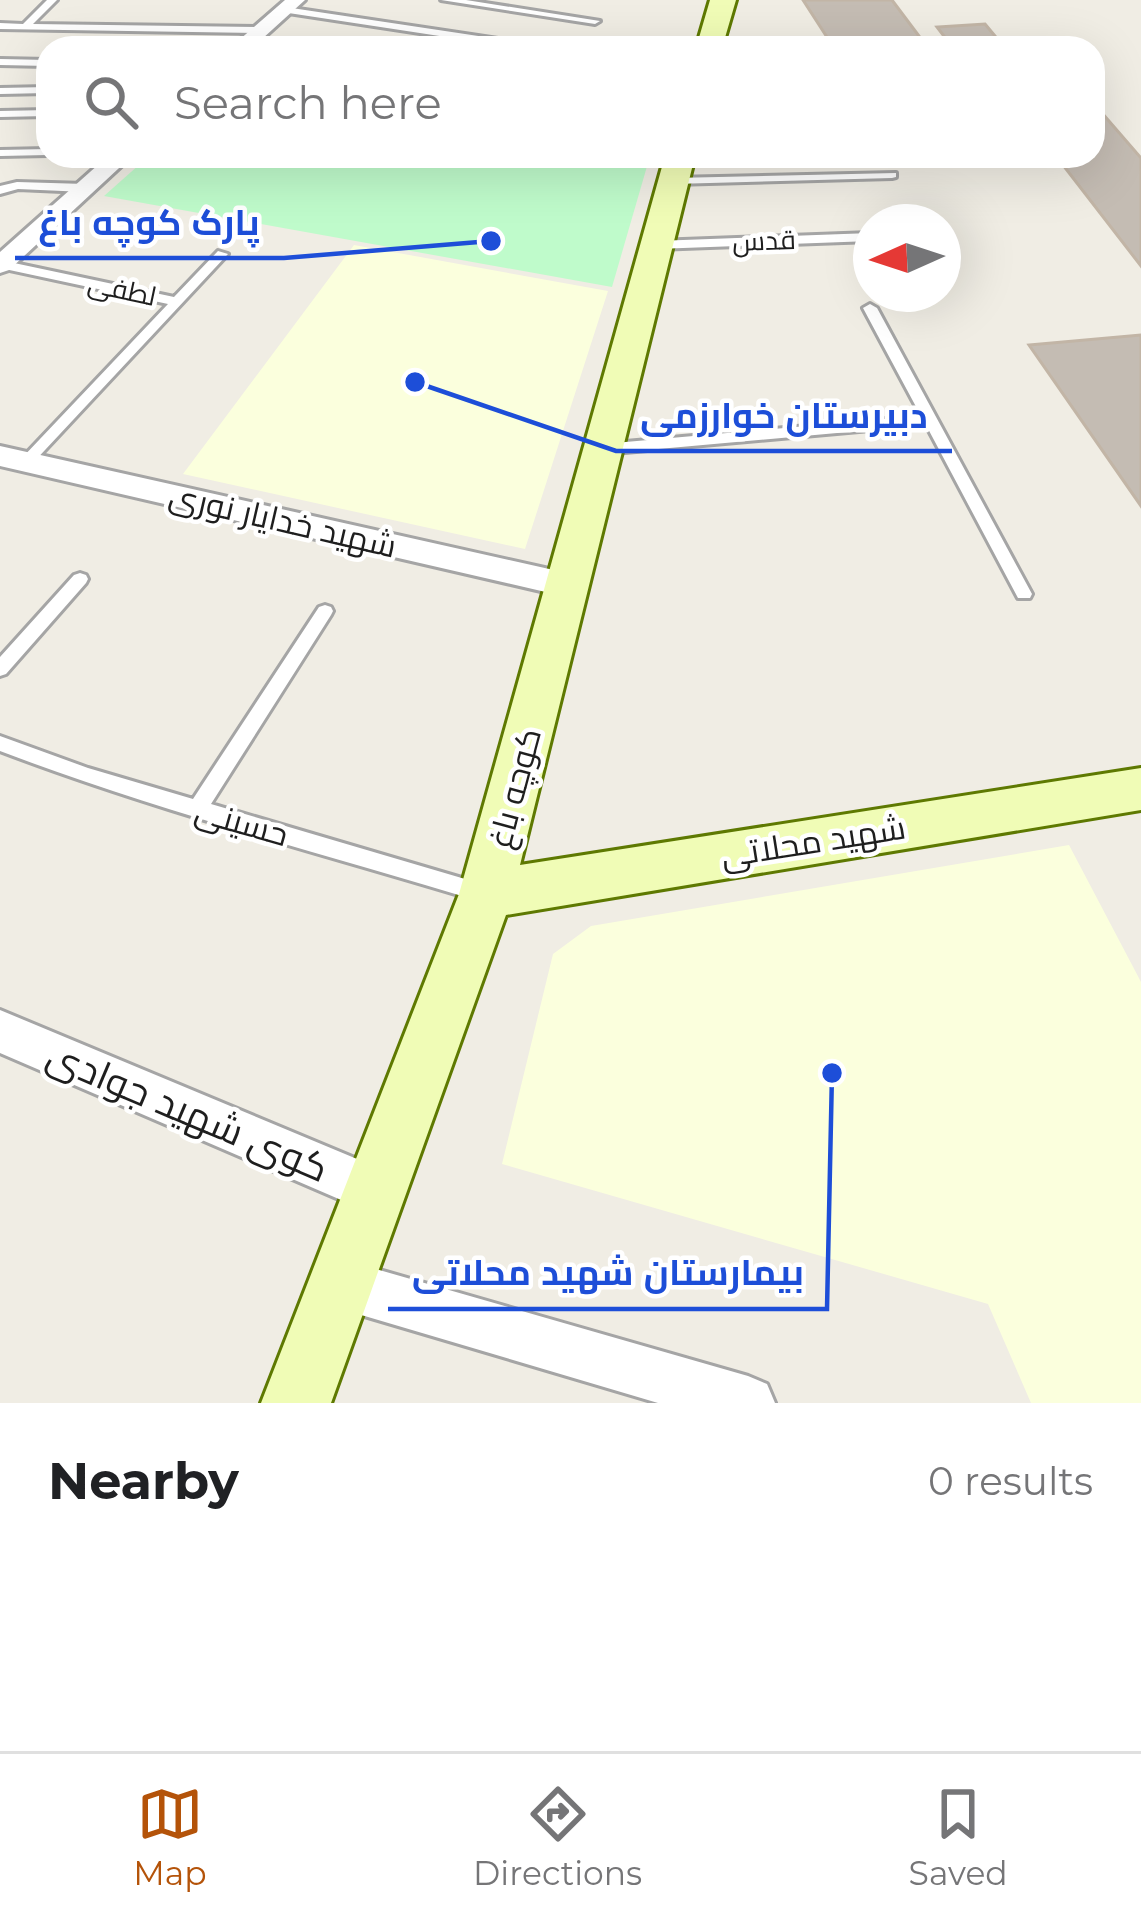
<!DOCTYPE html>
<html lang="en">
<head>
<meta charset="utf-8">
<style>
  :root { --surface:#fff; --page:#f6f6f6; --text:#202124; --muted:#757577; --line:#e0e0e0; --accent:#b45309 }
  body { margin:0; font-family:Montserrat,Cairo,sans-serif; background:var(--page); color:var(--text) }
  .compass { position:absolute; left:853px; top:204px; width:108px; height:108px; border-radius:50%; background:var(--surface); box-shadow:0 12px 48px #0002; rotate:267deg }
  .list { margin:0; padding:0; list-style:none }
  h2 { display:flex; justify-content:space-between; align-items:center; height:156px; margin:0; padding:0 48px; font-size:51px }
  h2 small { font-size:39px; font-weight:400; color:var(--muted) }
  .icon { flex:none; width:66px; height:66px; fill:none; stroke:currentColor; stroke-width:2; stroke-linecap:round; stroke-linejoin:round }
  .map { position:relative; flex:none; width:1141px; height:1403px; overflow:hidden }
  .search { position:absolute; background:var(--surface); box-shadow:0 12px 48px #0002; left:36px; right:36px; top:36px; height:132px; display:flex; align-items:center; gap:30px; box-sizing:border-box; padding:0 42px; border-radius:36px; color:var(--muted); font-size:45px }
  .sheet { height:348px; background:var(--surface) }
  nav { display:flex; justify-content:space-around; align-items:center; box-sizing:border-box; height:168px; border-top:3px solid var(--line); background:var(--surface); font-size:33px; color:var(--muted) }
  nav a { display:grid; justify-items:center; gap:6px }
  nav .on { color:var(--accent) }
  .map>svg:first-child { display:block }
</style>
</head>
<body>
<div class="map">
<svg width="1141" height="1403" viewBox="0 0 1141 1403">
  <rect width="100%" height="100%" fill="#f0ede4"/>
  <!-- education -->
  <path fill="#fbffdd" d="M354,245L608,291L525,549L183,474Z
    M1069,845L1141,982V1403H1031L988,1304L502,1164L553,954L591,926Z"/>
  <!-- park -->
  <path fill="#bffbcb" d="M149,156H650L612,287L104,196Z"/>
  <!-- building -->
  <path fill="#c4bcb3" stroke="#c2b5a6" stroke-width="3" d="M803,0H892L928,48H834Z
    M985,24L1005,48H953L937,27Z
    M1102,113L1141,158V266L1056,156H1093V114Z
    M1141,335V506L1029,345Z"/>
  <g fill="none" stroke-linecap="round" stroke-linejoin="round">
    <defs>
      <path id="lane" d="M47,0H57L33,24L261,27L266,30L261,33L0,29V23L23,24Z
        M441,0H466L600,21L595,24Z
        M285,7L539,45L544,48H519L282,12V8Z
        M246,40L285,48L242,45V41Z
        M0,59L48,60V66L0,65Z
        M48,87V93L0,94V88Z
        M48,110V116L0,117V111Z
        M48,149V155L0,156V150Z
        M896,173V177L892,178L673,184L667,181L673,178Z
        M17,182L85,184L91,188L85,192L18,189L0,194V186Z
        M871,233V241L656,249L650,245L656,241Z
        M218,251L228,254L31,465H21V459L168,304L0,268V260L174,297Z
        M870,304L877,308L1032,594L1030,598H1018L926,425L603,454L596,449L603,444L921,416L863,308Z
        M80,573L86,575L88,579L86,583L6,674L0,676V657L74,575Z
        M325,605L331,607L333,611L331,615L211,804L482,884L489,887L492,893L489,899L482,902C321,853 157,811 0,751V736L88,768L193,799L319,607Z"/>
      <path id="street" d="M285,0H305L252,48H230Z
        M108,156H132L9,270L0,273V252Z
        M0,446L567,573L579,577L584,585L579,593L567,597L0,466Z
        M0,1010L393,1174L400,1191L393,1208L376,1215L0,1053Z
        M341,1259L748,1376L767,1384L775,1403H658L341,1309L323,1302L316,1284L323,1266Z"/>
      <path id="secondary" d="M710,0H736L722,48H696Z
        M665,156H695L520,865L1141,768V810L506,915L331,1403H261L459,894Z"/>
    </defs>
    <!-- lane casing -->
    <use href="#lane" stroke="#a5a5a5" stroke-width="6"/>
    <!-- street casing -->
    <use href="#street" stroke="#a5a5a5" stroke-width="6"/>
    <!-- secondary casing -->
    <use href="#secondary" stroke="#5e7901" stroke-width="6"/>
    <!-- lane -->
    <use href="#lane" fill="#fff" fill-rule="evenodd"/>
    <!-- street -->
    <use href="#street" fill="#fff" fill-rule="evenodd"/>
    <!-- secondary -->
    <use href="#secondary" fill="#f0fcb6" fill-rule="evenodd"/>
  </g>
  <g text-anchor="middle" stroke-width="9" stroke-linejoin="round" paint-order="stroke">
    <!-- far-street labels -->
    <g font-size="27" fill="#1e1e1e" stroke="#fff">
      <text transform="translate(764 241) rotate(-2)" y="9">قدس</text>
      <text transform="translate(122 290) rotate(12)" y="9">لطفی</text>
    </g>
    <!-- street labels -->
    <g font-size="33" fill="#1e1e1e" stroke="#fff">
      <text transform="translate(283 520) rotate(13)" y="12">شهید خدایار نوری</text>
      <text transform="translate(514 788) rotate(-75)" y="12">کوچه باغ</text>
      <text transform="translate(242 822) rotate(16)" y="12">حسینی</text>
      <text transform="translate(813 841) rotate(-9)" y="12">شهید محلاتی</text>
    </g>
    <!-- near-street labels -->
    <g font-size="39" fill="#1e1e1e" stroke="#fff">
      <text transform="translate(188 1111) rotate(23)" y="14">کوی شهید جوادی</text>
    </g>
  </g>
  <!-- callouts -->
  <path fill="none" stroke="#1d4ed8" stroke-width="4.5" d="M491 241L284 258H15M415 382L616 451H952M832 1073L827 1309H388"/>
  <g fill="#1d4ed8" stroke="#fff" stroke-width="4.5">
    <circle cx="491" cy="241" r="12"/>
    <circle cx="415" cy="382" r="12"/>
    <circle cx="832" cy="1073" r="12"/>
  </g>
  <g font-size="36" text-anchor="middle" font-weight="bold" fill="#1d4ed8" stroke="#fff" stroke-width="9" stroke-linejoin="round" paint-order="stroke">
    <text x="149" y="235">پارک کوچه باغ</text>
    <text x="784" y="428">دبیرستان خوارزمی</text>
    <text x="608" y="1285">بیمارستان شهید محلاتی</text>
  </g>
</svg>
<svg class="compass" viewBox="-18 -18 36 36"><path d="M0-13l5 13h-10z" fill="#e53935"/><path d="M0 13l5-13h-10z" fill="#757577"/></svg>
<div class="search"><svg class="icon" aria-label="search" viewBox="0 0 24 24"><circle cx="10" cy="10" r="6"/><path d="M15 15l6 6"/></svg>Search here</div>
</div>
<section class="sheet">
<h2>Nearby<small>0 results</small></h2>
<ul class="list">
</ul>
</section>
<nav>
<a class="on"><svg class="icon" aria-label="map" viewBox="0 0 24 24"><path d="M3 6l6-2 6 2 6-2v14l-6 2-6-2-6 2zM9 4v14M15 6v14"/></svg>Map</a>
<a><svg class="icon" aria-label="directions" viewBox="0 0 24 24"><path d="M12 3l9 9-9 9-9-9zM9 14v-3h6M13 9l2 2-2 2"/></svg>Directions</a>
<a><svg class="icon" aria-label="saved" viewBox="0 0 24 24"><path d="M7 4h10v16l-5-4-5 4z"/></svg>Saved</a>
</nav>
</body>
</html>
